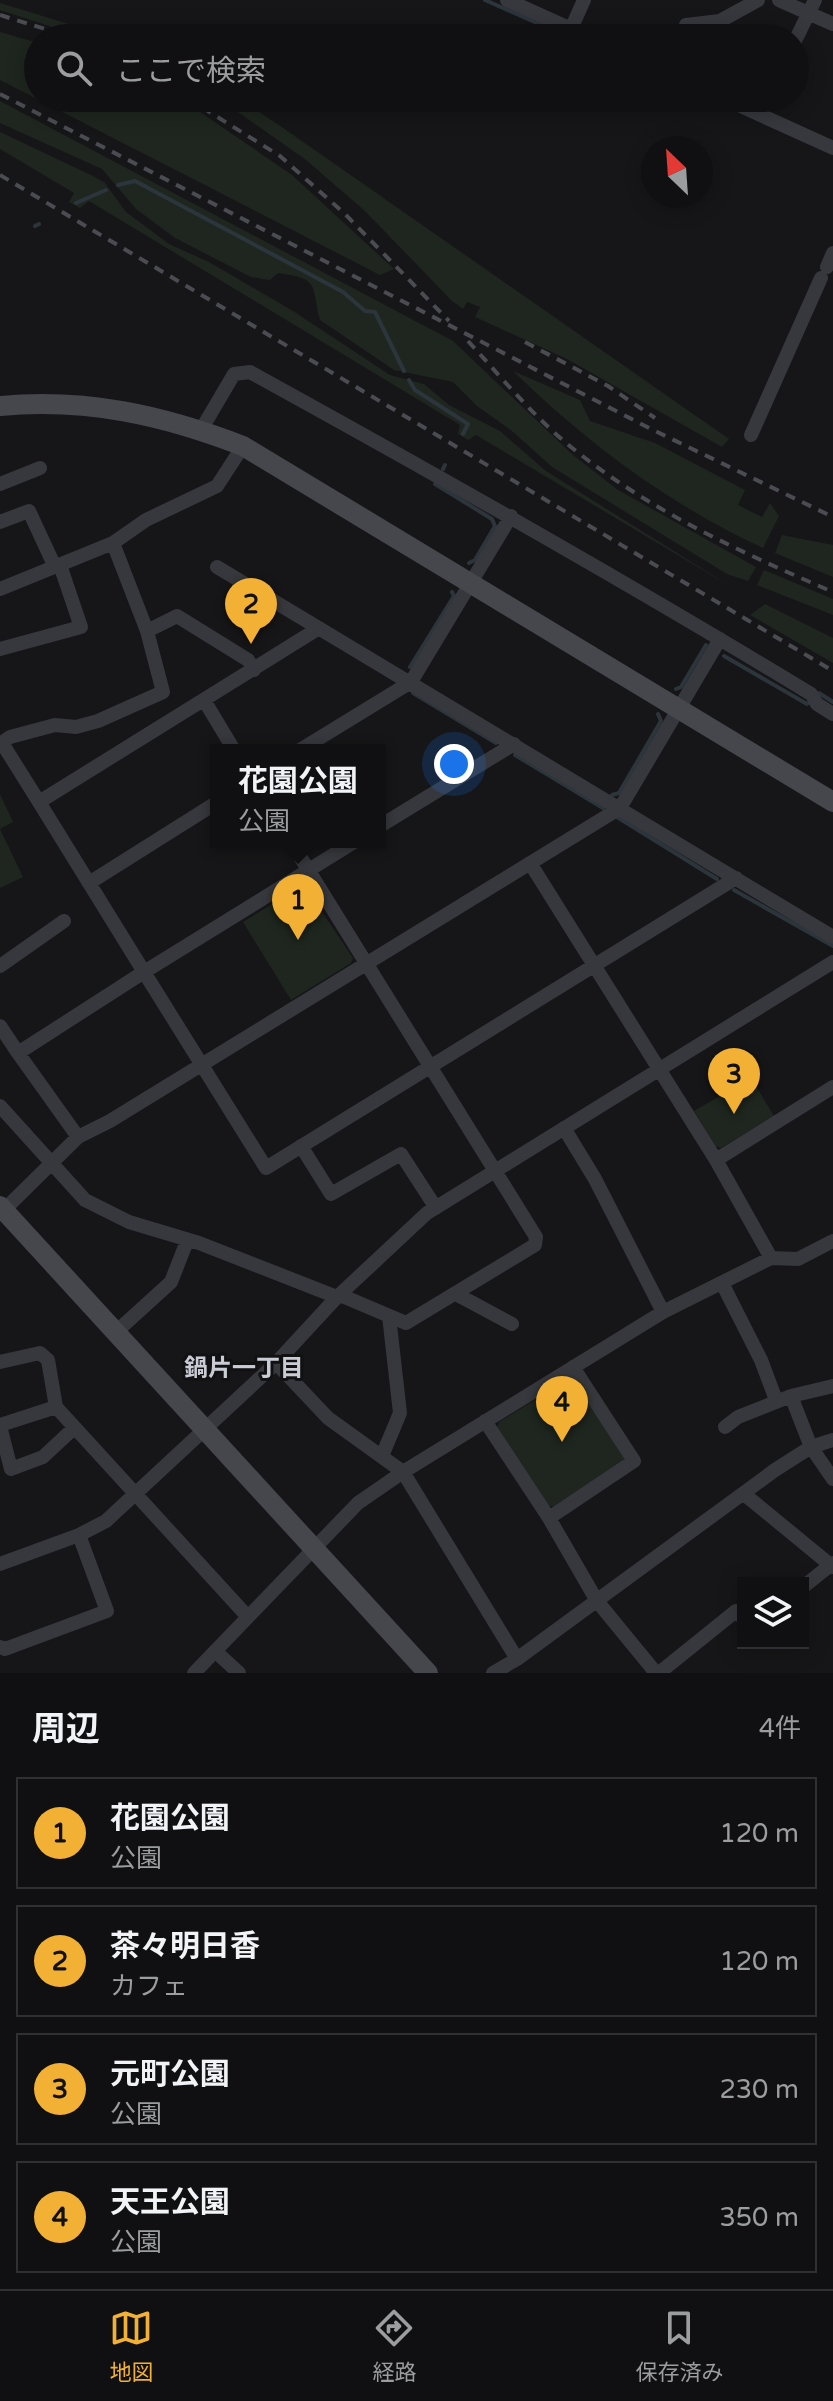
<!DOCTYPE html>
<html lang="ja">
<head>
<meta charset="utf-8">
<style>
  :root { --surface:#101012; --page:#19191b; --text:#f1f3f6; --muted:#9c9d9f; --line:#303032; --accent:#f2b134 }
  body { margin:0; font-family:"Varela Round","Noto Sans JP",sans-serif; background:var(--page); color:var(--text) }
  .controls { position:absolute; right:24px; bottom:24px; display:grid; overflow:hidden; border-radius:0px; box-shadow:0 4px 20px #0003 }
  .controls button { width:72px; height:72px; display:grid; place-items:center; padding:0; border:0; border-bottom:2px solid var(--line); background:var(--surface); color:var(--text); font:40px sans-serif }
  .compass { position:absolute; left:641px; top:136px; width:72px; height:72px; border-radius:50%; background:var(--surface); box-shadow:0 4px 20px #0003; rotate:335deg }
  .you { position:absolute; left:454px; top:764px; width:28px; height:28px; margin:-20px; border:6px solid #fff; border-radius:50%; background:#1a73e8; box-shadow:0 0 0 12px #1a73e833 }
  .badge { display:grid; place-items:center; width:52px; height:52px; border-radius:50%; background:var(--accent); color:#111; font-size:26px; font-weight:700 }
  .pin { position:absolute; translate:-50% -66px; filter:drop-shadow(0 2px 4px #0008) }
  .pin::after { content:''; position:absolute; top:42px; width:28px; height:24px; background:inherit; clip-path:polygon(0 0,100% 0,50% 100%) }
  .popup { position:absolute; left:210px; top:744px; width:176px; height:104px; box-sizing:border-box; display:grid; place-content:center; border-radius:0px; background:var(--surface); filter:drop-shadow(0 2px 6px #0005); font-size:26px; white-space:nowrap; color:var(--muted) }
  .popup b { font-size:30px; color:var(--text) }
  .popup::after { content:''; position:absolute; left:50%; top:100%; margin-left:-16px; border:16px solid transparent; border-top-color:var(--surface) }
  .list { margin:0; padding:0; list-style:none }
  h2 { display:flex; justify-content:space-between; align-items:center; height:104px; margin:0; padding:0 32px; font-size:34px }
  h2 small { font-size:26px; font-weight:400; color:var(--muted) }
  .list li { display:grid; grid-template-columns:52px 1fr auto; gap:24px; align-items:center; box-sizing:border-box; height:112px; margin:0 16px 16px; padding:0 16px; border:2px solid var(--line); border-radius:0px }
  .list b { display:block; font-size:30px; white-space:nowrap }
  .list p { margin:0; font-size:26px; white-space:nowrap; color:var(--muted) }
  .list em { font-size:26px; font-style:normal; color:var(--muted) }
  .icon { flex:none; width:44px; height:44px; fill:none; stroke:currentColor; stroke-width:2; stroke-linecap:round; stroke-linejoin:round }
  .map { position:relative; flex:none; width:833px; height:1673px; overflow:hidden }
  .search { position:absolute; background:var(--surface); box-shadow:0 4px 20px #0003; left:24px; right:24px; top:24px; height:88px; display:flex; align-items:center; gap:20px; box-sizing:border-box; padding:0 28px; border-radius:44px; color:var(--muted); font-size:30px }
  .sheet { height:616px; background:var(--surface) }
  nav { display:flex; justify-content:space-around; align-items:center; box-sizing:border-box; height:112px; border-top:2px solid var(--line); background:var(--surface); font-size:22px; color:var(--muted) }
  nav a { display:grid; justify-items:center; gap:4px }
  nav .on { color:var(--accent) }
  .map>svg:first-child { display:block }
</style>
</head>
<body>
<div class="map">
<svg width="833" height="1673" viewBox="0 0 833 1673">
  <rect width="100%" height="100%" fill="#161618"/>
  <!-- green -->
  <path fill="#1e261f" d="M0,3L95,32L110,38H86L0,10Z
    M0,32L38,43V98H174L190,105L292,175L394,269L380,275L0,80Z
    M218,98H237L276,123L729,439L722,447L567,359L475,317L480,307L467,302L463,309L452,301L365,211L306,160Z
    M0,101L453,341L573,455L618,490L756,567L748,581L727,574L552,467L512,431L477,406L453,382L394,370L320,320C311,285 321,279 278,273L270,280L251,277L175,238L136,209L102,169L0,123Z
    M0,132L93,176L105,183L126,212L169,244L209,262L293,311L390,375L424,384L449,405L500,431L546,471L733,588L476,435L468,440L458,434L460,425L89,201L80,208L69,202L74,193L0,149Z
    M513,371L580,400L590,421L655,443L745,490L738,505L762,517L770,503L779,516L763,548C668,504 587,443 513,371Z
    M782,535L833,545V577L775,553Z
    M764,570L833,599V615L757,585Z
    M765,604L833,638V663L750,615Z
    M0,794L13,822L0,829L23,877L0,888Z
    M304,885L353,958L351,963L291,1000L243,922Z
    M751,1078L774,1116L721,1148L715,1146L694,1111Z
    M569,1379L577,1380L626,1456L625,1462L555,1507L549,1506L497,1428L499,1422Z"/>
  <g fill="none" stroke-linecap="round" stroke-linejoin="round">
    <!-- stream -->
    <path stroke="#2c353c" stroke-width="4" d="M485,0L555,31
      M118,185L135,181L343,292L365,311L375,312L404,371
      M76,203L106,190
      M35,226L39,224
      M409,380L415,390L468,424L463,434
      M443,469L445,465
      M435,484L492,519L495,526L475,560L469,563
      M724,656L807,704
      M410,667L454,596L452,592
      M676,689L681,687L706,645
      M413,693L496,743
      M819,693L833,702
      M515,755L603,808
      M612,795L619,793L661,721L658,714
      M617,817L717,879
      M734,890L833,946"/>
    <!-- street -->
    <path stroke="#37383d" stroke-width="14" d="M507,0L591,38
      M779,0L833,24
      M571,29L584,0
      M681,38L686,25L720,21L758,0
      M795,41L815,0
      M723,98L833,148
      M760,115L768,98
      M827,267L833,253
      M201,430L234,374L250,372C439,476 627,582 811,694L817,704L833,714
      M751,435L821,278
      M0,484L40,468
      M0,522L29,511L55,567
      M113,543L147,631
      M217,567L833,937
      M0,589L113,543L146,520L217,486L243,446
      M0,649L81,627L60,565
      M204,700L234,750
      M2,743L39,802
      M0,744L10,737L55,725L76,727L98,721L163,692L147,631L177,616L248,660L254,670
      M300,750L411,682L511,516
      M380,826L514,744
      M291,842L536,1237L535,1245L406,1323L340,1295
      M354,842L144,972L266,1168L736,878
      M530,863L716,1160L771,1258
      M89,883L216,803
      M0,966L64,921
      M0,1026L18,1053
      M0,1106L85,1200L129,1222L199,1243L337,1297
      M564,1128L595,1179L663,1312
      M78,1137L18,1053L144,972L39,802L319,628
      M301,1146L331,1194L401,1154L436,1208
      M716,1160L833,1087
      M4,1210L78,1137L110,1121L620,808L720,639
      M722,1283L761,1360L776,1400
      M456,1294L512,1324
      M116,1332L171,1282L187,1241
      M0,1362L40,1353L48,1360L56,1407
      M276,1363L328,1418L403,1472L517,1659
      M791,1396L833,1386
      M485,1421L549,1518L597,1601L656,1673
      M0,1425L56,1407L248,1617L358,1503L403,1472L663,1312L771,1258L798,1259L833,1241
      M0,1426L11,1469L43,1457L74,1428
      M725,1427L738,1417L791,1396L811,1447L833,1479
      M382,1456L400,1413L389,1316
      M744,1494L833,1567
      M549,1518L634,1461L573,1367
      M79,1535L106,1521L276,1363L337,1297L427,1213L833,962
      M0,1564L79,1535L107,1611L5,1649L0,1647
      M803,1587L833,1563
      M215,1651L239,1673
      M194,1673L248,1617
      M493,1673L517,1659L775,1470L811,1447L833,1440
      M659,1673L736,1611L743,1618"/>
    <!-- secondary -->
    <path stroke="#45474d" stroke-width="20" d="M0,406C86,398 163,415 243,446L833,802
      M0,1206L428,1673"/>
    <!-- rail -->
    <path stroke="#4a4c52" stroke-width="4" stroke-dasharray="10 8" stroke-linecap="butt" d="M0,15L74,38
      M0,94L651,429L833,517
      M187,98L280,156L345,214L449,321
      M0,175L833,671
      M468,341C501,377 533,416 571,447C650,511 740,552 833,592
      M525,342L608,386L655,418"/>
  </g>
  <g text-anchor="middle" stroke-width="6" stroke-linejoin="round" paint-order="stroke">
    <!-- neighbourhood labels -->
    <g font-size="24" font-weight="bold" fill="#c9ccd4" stroke="#111113">
      <text x="244" y="1376">鍋片一丁目</text>
    </g>
  </g>
</svg>
<div class="controls">
<button><svg class="icon" aria-label="layers" viewBox="0 0 24 24"><path d="M12 4l9 5-9 5-9-5zM3 14l9 5 9-5"/></svg></button>
</div>
<svg class="compass" viewBox="-18 -18 36 36"><path d="M0-13l5 13h-10z" fill="#e53935"/><path d="M0 13l5-13h-10z" fill="#9c9d9f"/></svg>
<div class="you"></div>
<div class="pin badge" style="left:298px;top:940px">1</div>
<div class="popup"><b>花園公園</b>公園</div>
<div class="pin badge" style="left:251px;top:644px">2</div>
<div class="pin badge" style="left:734px;top:1114px">3</div>
<div class="pin badge" style="left:562px;top:1442px">4</div>
<div class="search"><svg class="icon" aria-label="search" viewBox="0 0 24 24"><circle cx="10" cy="10" r="6"/><path d="M15 15l6 6"/></svg>ここで検索</div>
</div>
<section class="sheet">
<h2>周辺<small>4件</small></h2>
<ul class="list">
<li><span class="badge">1</span><div><b>花園公園</b><p>公園</p></div><em>120 m</em></li>
<li><span class="badge">2</span><div><b>茶々明日香</b><p>カフェ</p></div><em>120 m</em></li>
<li><span class="badge">3</span><div><b>元町公園</b><p>公園</p></div><em>230 m</em></li>
<li><span class="badge">4</span><div><b>天王公園</b><p>公園</p></div><em>350 m</em></li>
</ul>
</section>
<nav>
<a class="on"><svg class="icon" aria-label="map" viewBox="0 0 24 24"><path d="M3 6l6-2 6 2 6-2v14l-6 2-6-2-6 2zM9 4v14M15 6v14"/></svg>地図</a>
<a><svg class="icon" aria-label="directions" viewBox="0 0 24 24"><path d="M12 3l9 9-9 9-9-9zM9 14v-3h6M13 9l2 2-2 2"/></svg>経路</a>
<a><svg class="icon" aria-label="saved" viewBox="0 0 24 24"><path d="M7 4h10v16l-5-4-5 4z"/></svg>保存済み</a>
</nav>
</body>
</html>
